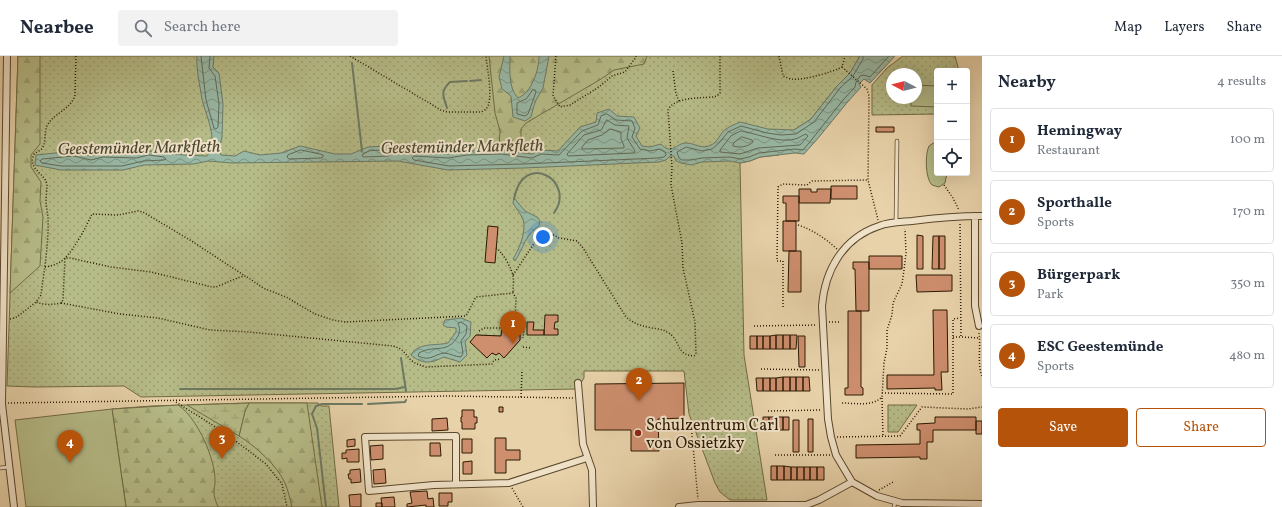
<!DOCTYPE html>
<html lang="en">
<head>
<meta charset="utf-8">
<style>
  :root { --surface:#fff; --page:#f2f2f3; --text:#1f2937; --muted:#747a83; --line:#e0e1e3; --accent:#b45309 }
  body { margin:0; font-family:Vollkorn,serif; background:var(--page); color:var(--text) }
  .controls { position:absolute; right:12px; top:12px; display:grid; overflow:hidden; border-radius:4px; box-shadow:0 4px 16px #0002 }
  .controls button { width:36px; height:36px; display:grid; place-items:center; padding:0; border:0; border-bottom:1px solid var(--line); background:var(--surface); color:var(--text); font:20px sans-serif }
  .compass { position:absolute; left:886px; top:12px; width:36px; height:36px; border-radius:50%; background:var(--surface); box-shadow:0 4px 16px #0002; rotate:277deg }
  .you { position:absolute; left:543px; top:181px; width:14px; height:14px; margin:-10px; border:3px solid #fff; border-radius:50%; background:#1a73e8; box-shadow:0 0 0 6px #1a73e833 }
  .badge { display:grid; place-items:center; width:26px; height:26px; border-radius:50%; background:var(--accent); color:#fff; font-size:13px; font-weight:700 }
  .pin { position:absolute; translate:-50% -33px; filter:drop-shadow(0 1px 2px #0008) }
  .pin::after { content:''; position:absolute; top:21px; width:14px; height:12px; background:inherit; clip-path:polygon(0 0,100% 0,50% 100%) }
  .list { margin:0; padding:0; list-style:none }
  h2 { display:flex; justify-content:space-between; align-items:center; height:52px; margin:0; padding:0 16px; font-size:17px }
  h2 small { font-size:13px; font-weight:400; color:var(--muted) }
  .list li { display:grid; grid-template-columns:26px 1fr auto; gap:12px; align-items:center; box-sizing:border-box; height:64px; margin:0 8px 8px; padding:0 8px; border:1px solid var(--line); border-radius:4px }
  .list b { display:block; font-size:15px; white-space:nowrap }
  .list p { margin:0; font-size:13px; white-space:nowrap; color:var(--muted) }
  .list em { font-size:13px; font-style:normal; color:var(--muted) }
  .actions { display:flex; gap:8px; padding:12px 16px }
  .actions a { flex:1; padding:9px 0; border:1px solid var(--accent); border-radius:4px; text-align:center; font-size:14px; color:var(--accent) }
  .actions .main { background:var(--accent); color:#fff }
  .icon { flex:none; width:22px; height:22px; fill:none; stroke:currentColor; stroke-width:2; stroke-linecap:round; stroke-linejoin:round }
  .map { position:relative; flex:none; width:982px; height:451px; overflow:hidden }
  header { display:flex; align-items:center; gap:24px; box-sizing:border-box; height:56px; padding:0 20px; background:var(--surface); border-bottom:1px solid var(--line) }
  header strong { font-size:19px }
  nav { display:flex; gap:22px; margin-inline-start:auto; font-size:14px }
  .search { width:280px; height:36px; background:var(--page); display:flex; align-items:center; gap:10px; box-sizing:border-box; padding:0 14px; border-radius:4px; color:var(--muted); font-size:15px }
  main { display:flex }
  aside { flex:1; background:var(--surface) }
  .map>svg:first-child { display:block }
</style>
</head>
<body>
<header>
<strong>Nearbee</strong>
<div class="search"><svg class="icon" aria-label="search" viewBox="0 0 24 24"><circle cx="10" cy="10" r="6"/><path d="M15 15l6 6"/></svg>Search here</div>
<nav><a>Map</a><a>Layers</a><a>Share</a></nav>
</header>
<main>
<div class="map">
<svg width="982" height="451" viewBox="0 0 982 451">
  <defs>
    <pattern id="green-dots" width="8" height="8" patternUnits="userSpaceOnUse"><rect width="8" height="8" fill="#b6bc88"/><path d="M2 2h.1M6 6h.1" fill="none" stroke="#9da174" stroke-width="1.8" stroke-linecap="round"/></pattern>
    <pattern id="forest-firs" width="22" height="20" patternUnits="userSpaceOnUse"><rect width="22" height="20" fill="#b6bc88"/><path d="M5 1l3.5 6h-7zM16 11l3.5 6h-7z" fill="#9da174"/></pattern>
    <pattern id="wetland-marsh" width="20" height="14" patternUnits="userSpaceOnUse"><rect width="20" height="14" fill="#b6bc88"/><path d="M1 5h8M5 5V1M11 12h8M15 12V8" fill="none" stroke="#9da174"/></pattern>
    <pattern id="water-waves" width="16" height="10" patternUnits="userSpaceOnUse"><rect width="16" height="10" fill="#98b8a5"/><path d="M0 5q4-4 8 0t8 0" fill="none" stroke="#7c9584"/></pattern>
  </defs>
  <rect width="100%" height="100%" fill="#e8d2aa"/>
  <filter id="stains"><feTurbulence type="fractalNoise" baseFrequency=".005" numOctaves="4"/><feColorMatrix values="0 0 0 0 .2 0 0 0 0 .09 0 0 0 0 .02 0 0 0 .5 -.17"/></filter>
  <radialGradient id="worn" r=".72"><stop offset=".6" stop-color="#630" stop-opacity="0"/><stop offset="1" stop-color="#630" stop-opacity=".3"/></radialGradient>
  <!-- green -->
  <path fill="url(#green-dots)" stroke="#716b45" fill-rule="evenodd" d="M18,0H860L850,17L837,30L811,63L794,74L779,99L760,101L750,105L740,107L744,299L767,444H730L720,436L715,427L689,358L684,315H584V322L577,333L141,341L124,330L35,331L7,330ZM502,272L520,273V284L504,302L499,297L496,299L492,297L487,302L471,286L476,279L501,280Z
    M903,0H955L959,15H937V58L872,59V29L887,12ZM892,18H916V42H892Z
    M249,347H318L321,350H329L339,451H126L112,353L151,350Z
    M888,349H917L898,376H888Z"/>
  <!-- forest -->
  <path fill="url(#forest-firs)" stroke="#716b45" d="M18,0H40V88L31,99V111L41,126L40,145L43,161L40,210L10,237Z
    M489,0H647L644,8L614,14L601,23L526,67L521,73V94L499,90L500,75L495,57Z
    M249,347H307L322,451H292C290,443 288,434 285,427C277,409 255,390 239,380L245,355Z
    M178,349C197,361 216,404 215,426C215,430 214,433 214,436C214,441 216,446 218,451H126L112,353Z"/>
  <!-- wetland -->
  <path fill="url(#wetland-marsh)" stroke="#716b45" d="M249,347L245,355L239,380L187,349Z"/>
  <!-- pitch -->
  <path fill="#b6bc88" stroke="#716b45" d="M916,29L937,30V51L911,50V42H916Z
    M935,86H937V117H947L945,127L939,131L932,129C925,122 925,98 929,90Z
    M112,353L126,451H26L15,364Z"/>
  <!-- water -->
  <path fill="url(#water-waves)" stroke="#6d7964" d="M197,0H214L213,11L219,17L223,48L222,81L219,93L221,99L235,100L244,95L260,99L281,97L300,90L335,98H351L368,91L385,90L397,97L411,95L448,98L467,95L501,94L532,98L540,94L558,95L580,71L596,66L597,57L609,53L617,60L634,61L640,72L636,80L642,90L650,91L661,88C672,100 676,87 686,87C695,87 702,94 711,89C718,86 720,77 726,73C730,70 736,68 740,66L768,73L794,74L811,63L837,30L850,17L860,0H895L870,27L864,23L859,28L861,31C841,52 824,77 804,98L795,97L760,101L750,105L740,107L730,105L702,106L691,109L681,107L676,105L674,100H670L666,104L659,106L524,112L448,114L398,105L232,107L208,105L194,108L144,109L123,114H61L35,109L36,99L75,95L90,100L103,97L136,98L149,95L184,99L207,100C219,83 206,61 202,43C200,30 196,14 197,0Z
    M504,0H510C510,13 508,32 518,42C532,36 539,14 539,0H549L543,32L535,46L531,61L525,65L513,61L511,40L502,33L499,21Z
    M514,142L525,155L537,161L540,165L539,170C526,177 523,193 515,205L513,203C519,193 527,175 523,163C520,157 516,152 513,147Z
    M461,262L471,266L470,280L465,286L467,299L460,306L444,301C431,307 423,309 411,299C418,286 436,290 448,287L456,276V272L446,271L443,269L445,264Z"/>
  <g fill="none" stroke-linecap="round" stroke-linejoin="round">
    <!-- shore -->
    <path stroke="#626954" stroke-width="1" d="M201,0L206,44L214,72L216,73L218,71L219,48L215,20L209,12L210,0
      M863,0V3L853,20L840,32L814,66L796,78L781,79L767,77L741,70L728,76L719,87L712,93L702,95L686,91L677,96L679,102L682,104H691L702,102L730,101L740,103L749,101L759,97L795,93L803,94L809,87L843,44L855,31L856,26L860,20L864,19L870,21L889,0
      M533,34H535L536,36L528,58L525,60L517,58V47L526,43Z
      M607,58L616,64L632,65L635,72L632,81L640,93L650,95L659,93L665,96L666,99L664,101L658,102L523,108L449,110L414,104L412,102L414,100L448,102L467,99L501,98L532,102L541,98L559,99L582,75L598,69L601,60Z
      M607,64L615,69L629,70L627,82L635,95L634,97L568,100L567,98L584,79L601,74Z
      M610,73L621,76V83L624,90V92L582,93V91L588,84L602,79Z
      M741,75C756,77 782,89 798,82C800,81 803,79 806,78L808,80L800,89L758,92L740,98L720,96V94L731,80Z
      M742,81L752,84L753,86C747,91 741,92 733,90V88L736,85Z
      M301,94L320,98L323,99V101L321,102L289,103L287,101L288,99Z
      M384,94L389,97V100L364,101L362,100L363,98L369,95Z
      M149,99L164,101L166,103L164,104L143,105L122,110H61L42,107L40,105L42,103L74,100L91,104L103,101L136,102Z
      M461,266L467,270L466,278L461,285L463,297L461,301C455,301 450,297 444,297C435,298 430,306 418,300L419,297C435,288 447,299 458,280C460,276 460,272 458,268Z"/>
    <!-- stream -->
    <path stroke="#6d7964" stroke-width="2" d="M352,7L362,95
      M470,25L481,24
      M447,52C443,39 440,36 450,26L467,25
      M514,143C523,93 577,125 554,157
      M401,302L406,335
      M180,333H395L405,331
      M368,348L405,346L406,344
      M326,451L317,372L312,358L316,350L322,348H362"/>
  </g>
  <!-- building -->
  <path fill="#ce8f6f" stroke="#2c1a02" d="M876,71H894V76H876Z
    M831,130H857V143H831Z
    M799,133H811V136H817V133H831L830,147H799Z
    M783,140H799V165H786V147H783Z
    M783,165H796V195H783Z
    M488,170L498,171L495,207L485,206Z
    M917,179L923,180V213H917Z
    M933,180H939V213H932Z
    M939,180H945V213H939Z
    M789,195H801V236H788Z
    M869,200H902V213H869Z
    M853,206H869V255H856L855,213H853Z
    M916,219H952V235L917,236Z
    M933,254H947L948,316H941L942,334H935V332L887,333V319H934Z
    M848,255H861V331L863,332V339H845V332H848Z
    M545,259H558V266H555L554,273H558V279H544Z
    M527,266H534L533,274H544V279H527Z
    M502,272L520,273V284L504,302L499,297L496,299L492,297L487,302L470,286L476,279L501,280Z
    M776,279V293H770V280Z
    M776,279H783V293H776Z
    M783,279H790V293H783Z
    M790,279H797L796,293H790Z
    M750,280H757V293H750Z
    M757,280H763V293H757Z
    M763,280H770V293H763Z
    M798,280H805V311H799Z
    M783,321V335H776V322Z
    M783,321H790V335H783Z
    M790,321H796V335H790Z
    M796,321H803V335H796Z
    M803,321H809L810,335H803Z
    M756,322H763V335H757Z
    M763,322H770V335H763Z
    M770,322H776V335H770Z
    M684,327V362L658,363L659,395H631V374H595V328Z
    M499,351H503V356H499Z
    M462,354H474V361H477V367H475V373H462V366H461V361H462Z
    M763,361H769V375L763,374Z
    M769,361H776V374L769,375Z
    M776,361H783V374H776Z
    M783,361H789V374H783Z
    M935,361H976V374H933V386H927V403H920V401L856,402V389L920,388V374H917V368L935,367Z
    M447,362L448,374L432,375V363Z
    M808,363H813V396H808Z
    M793,364H799V396H793Z
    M976,365H982V378H976Z
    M495,382H506V394H520V404H506V417H495Z
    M355,383V390L347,391V384Z
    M462,383H472V397H462Z
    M430,387H440L441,400H430Z
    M383,389V403L371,404L370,390Z
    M359,393V406H347V402L342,403V397H346V394Z
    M472,405V418H463V406Z
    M771,410H777V424H771Z
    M777,410H784V424H777Z
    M784,410L791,411V424H784Z
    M791,411H797V424H791Z
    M797,411H804V424H797Z
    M804,411H810V424H804Z
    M810,411H817V424H810Z
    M817,411H824V424H817Z
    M360,413L361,426L351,427V423H349L348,418H350V414Z
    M385,413L386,427L374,428L373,414Z
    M427,435L428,443L433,442L434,451H426V449L407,451V448L412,447L410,436Z
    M439,437H452V446H448V450H439Z
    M361,438V451H350L349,439Z
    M394,441L395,451H382L381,442Z
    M376,447H382V451H376Z"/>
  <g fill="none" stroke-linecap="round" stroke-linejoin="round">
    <defs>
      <path id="lane" d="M896,166L897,85
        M0,412L9,411
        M894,451L895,445"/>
      <path id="street" d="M7,0L2,348L14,451
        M975,160V250L979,270
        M578,327L583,388L592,414L593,451
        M852,426L836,399L831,381L828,363L822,250C825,214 843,182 879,170C889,166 901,166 912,165C935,162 958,160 982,160
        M852,426L877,440L902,447L982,448
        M456,428V380L365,381L369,435L434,429L509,427L587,402
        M679,451L698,449H806L819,444L852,426"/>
    </defs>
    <!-- lane casing -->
    <use href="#lane" stroke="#5b482c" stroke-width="4.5"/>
    <!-- street casing -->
    <use href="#street" stroke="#5b482c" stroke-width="8"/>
    <!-- path -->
    <path stroke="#2c1a02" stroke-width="1.5" stroke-dasharray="1 2" stroke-linecap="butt" d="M76,0L75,39C71,54 53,57 47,70C44,77 46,85 43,91C41,96 34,95 33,101C29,114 46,118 47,129C47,134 46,140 46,145C46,151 48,157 48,163C49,187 44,215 41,239L36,246C44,249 52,249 61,247L63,244L65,202H70L111,211L151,216L212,231H216L240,221L246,220L263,232L286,241L315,258L333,264L345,266L466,260L476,241L513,237L516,242L515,265
      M350,0L441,54L447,56H481C483,55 485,54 486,53C494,45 487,11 486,0
      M556,0L553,40L560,51L570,49L599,31L612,20L625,16L636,1V0
      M779,0L783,20C786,21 789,23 792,23C802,25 833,16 842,11L845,0
      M842,11L867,33L869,40L868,124L878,164
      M673,15L676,38L679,45
      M944,129L953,142L959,154
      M798,169C813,174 825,182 837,193
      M496,192C502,195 512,213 513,220C514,225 513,231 513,237
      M45,211C52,210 59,208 65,202C75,192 86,171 92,158L118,159L138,155L143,156L190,184L245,220
      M513,219L539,180L544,176H548L559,182L577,185L583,192L626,261C634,268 642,270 652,272C657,273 663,273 667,276C681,283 675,299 694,300L696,298L695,266L683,212L682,187L671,129L672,111L668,54C674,41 700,42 713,41L717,40L720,37V0
      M61,247L120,258L158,262L210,274L249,276L393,290C404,293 404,297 411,304C415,308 420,309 426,311L492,308L494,304L501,303
      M783,251V205H777L778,131L783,128L807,129L812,125L868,124
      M10,263L17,261L36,246
      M829,266H841
      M754,270L817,269
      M479,275L484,272H507L515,265H525L523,282
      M979,277C981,290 977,309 982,320
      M953,281H961L960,166
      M962,281L980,282
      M523,291L531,292
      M761,313L819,314
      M882,337L953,338V263L960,262
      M521,341L522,315
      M882,342L883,380
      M176,346L225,377L266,408L282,428L287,451
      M8,347L448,340L574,342
      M842,347C855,347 872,351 882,341L884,307L887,292V274L892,259L893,247L902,228L904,214L906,197L905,173
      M768,355L822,354
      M691,368L698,443
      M837,381L900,380L922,351L968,353L982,351
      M775,399H830
      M512,432L523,451
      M879,434L893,426"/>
    <!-- lane -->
    <use href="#lane" stroke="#f0e2c8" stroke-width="3"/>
    <!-- street -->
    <use href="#street" stroke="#f0e2c8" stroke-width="6"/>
  </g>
  <!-- markers -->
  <circle fill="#8f2418" stroke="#f0e2c8" stroke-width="1.5" cx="638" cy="377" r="4"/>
  <g text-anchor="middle" stroke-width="4" stroke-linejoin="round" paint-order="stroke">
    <!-- poi labels -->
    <g font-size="16" fill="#2c1a02" stroke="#f0e2c8" text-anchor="start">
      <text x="646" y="374">Schulzentrum Carl<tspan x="646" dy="18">von Ossietzky</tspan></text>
    </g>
    <!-- water labels -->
    <g font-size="17" font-style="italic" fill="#4c4933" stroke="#f0e2c8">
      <text transform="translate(462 90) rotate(-1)" y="6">Geestemünder Markfleth</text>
      <text transform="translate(139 91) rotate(-1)" y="6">Geestemünder Markfleth</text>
    </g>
  </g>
  <rect width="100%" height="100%" filter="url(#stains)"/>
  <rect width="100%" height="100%" fill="url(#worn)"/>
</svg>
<div class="controls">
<button>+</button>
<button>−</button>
<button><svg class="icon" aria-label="locate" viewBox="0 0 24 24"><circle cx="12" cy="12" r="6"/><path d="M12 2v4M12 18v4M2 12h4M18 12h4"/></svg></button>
</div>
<svg class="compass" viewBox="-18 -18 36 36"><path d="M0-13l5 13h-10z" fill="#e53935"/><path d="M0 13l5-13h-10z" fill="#747a83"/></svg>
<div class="you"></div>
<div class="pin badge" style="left:513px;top:288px">1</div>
<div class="pin badge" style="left:639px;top:345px">2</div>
<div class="pin badge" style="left:222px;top:403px">3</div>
<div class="pin badge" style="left:70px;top:407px">4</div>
</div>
<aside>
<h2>Nearby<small>4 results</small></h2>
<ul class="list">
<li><span class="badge">1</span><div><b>Hemingway</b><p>Restaurant</p></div><em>100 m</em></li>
<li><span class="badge">2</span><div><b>Sporthalle</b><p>Sports</p></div><em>170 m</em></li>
<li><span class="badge">3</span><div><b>Bürgerpark</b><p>Park</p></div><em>350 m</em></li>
<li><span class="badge">4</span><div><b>ESC Geestemünde</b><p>Sports</p></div><em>480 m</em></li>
</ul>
<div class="actions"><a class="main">Save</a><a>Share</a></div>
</aside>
</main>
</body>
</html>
